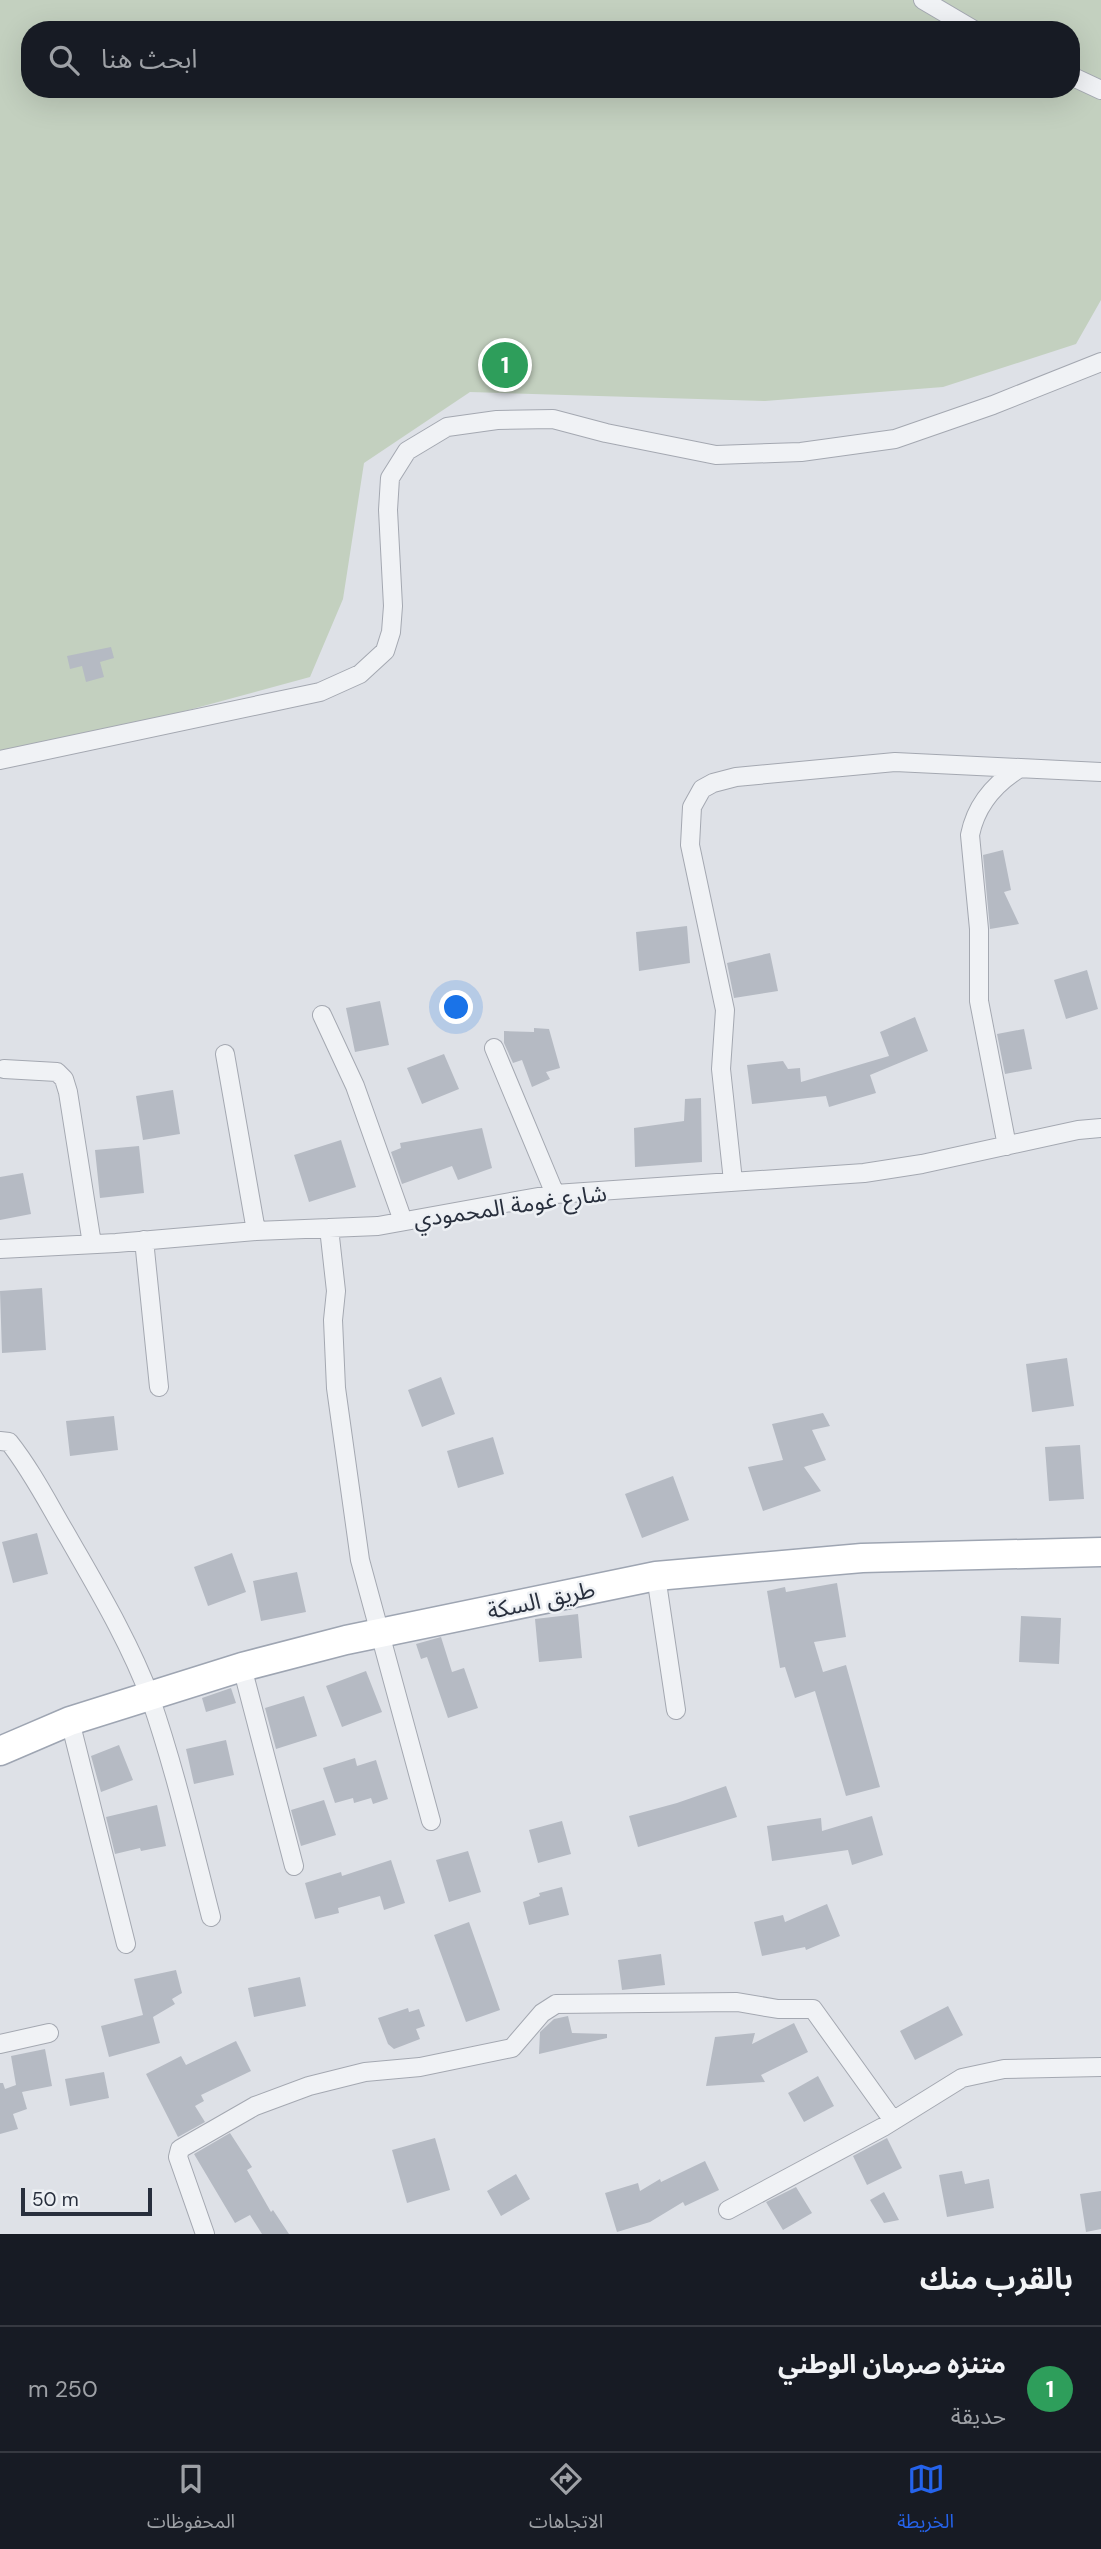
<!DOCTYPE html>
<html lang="ar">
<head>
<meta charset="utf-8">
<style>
  :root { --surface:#171b24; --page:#242831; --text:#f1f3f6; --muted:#9ea1a6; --line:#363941; --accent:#2563eb }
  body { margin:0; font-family:"DM Sans","Noto Sans Arabic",sans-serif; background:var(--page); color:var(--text); direction:rtl }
  .scale { position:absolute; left:21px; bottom:18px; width:131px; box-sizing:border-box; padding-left:7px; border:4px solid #282f3d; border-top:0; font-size:19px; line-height:24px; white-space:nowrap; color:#282f3d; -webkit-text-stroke:5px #edf0f4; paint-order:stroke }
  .you { position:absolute; left:457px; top:1008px; width:24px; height:24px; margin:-18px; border:5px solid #fff; border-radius:50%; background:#1a73e8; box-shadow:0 0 0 10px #1a73e833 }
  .badge { display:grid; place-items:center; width:46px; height:46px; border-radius:50%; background:var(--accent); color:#fff; font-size:23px; font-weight:700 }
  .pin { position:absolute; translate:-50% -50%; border:4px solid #fff; box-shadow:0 2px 7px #0006 }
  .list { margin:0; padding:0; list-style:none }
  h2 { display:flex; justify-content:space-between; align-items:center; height:91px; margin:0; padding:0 28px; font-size:30px }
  h2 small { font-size:23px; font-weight:400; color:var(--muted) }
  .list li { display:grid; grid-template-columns:46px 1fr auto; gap:21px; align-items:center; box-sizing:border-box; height:126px; padding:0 28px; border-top:2px solid var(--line) }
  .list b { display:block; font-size:26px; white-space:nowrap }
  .list p { margin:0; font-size:23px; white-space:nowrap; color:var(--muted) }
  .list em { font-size:23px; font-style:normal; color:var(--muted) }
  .icon { flex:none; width:38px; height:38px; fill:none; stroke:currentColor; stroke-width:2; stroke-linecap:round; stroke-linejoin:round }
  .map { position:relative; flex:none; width:1101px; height:2234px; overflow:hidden; direction:ltr }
  .search { position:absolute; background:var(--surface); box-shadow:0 7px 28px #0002; left:21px; right:21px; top:21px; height:77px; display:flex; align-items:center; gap:18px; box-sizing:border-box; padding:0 24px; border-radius:28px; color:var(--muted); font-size:26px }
  .sheet { height:217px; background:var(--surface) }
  nav { display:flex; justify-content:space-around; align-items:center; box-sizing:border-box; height:98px; border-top:2px solid var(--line); background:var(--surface); font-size:19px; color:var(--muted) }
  nav a { display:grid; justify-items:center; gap:4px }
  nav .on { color:var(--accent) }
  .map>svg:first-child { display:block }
</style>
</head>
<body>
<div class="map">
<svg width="1101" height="2234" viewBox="0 0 1101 2234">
  <rect width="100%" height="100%" fill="#dee1e7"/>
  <!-- green -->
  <path fill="#c3d0bf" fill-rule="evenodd" d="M0,0H1101V300L1076,344L943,387L765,401L470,392L364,463L343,599L310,677L0,761ZM30,30H1071V89H30Z"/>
  <!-- building -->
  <path fill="#b5bac3" d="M111,647L114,658L100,662L104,677L86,682L82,666L70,669L67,656Z
    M1003,850L1011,890L1004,892L1019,924L990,929L983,855Z
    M687,926L690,963L639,971L636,932Z
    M770,953L778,991L734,998L727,963Z
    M1087,970L1098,1009L1066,1019L1054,980Z
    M380,1001L389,1045L355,1052L346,1008Z
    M915,1017L928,1051L870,1075L876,1093L829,1107L826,1096L752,1104L747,1065L783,1061L788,1069L800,1068L801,1082L889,1056L880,1032Z
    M534,1028L549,1029L560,1068L546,1072L550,1079L532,1087L522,1060L513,1063L504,1043V1031L534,1032Z
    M1024,1029L1032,1069L1005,1074L997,1034Z
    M444,1054L459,1089L422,1104L407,1068Z
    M173,1090L180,1134L143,1140L136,1096Z
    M701,1098L702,1162L635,1167L634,1128L684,1121L685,1099Z
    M482,1128L492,1168L458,1180L452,1166L402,1184L391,1152L401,1148L400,1143Z
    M341,1140L356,1187L309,1202L294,1155Z
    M139,1146L144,1193L100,1198L95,1150Z
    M23,1173L31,1214L0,1220V1177Z
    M42,1288L46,1350L2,1353L0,1291Z
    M1067,1358L1074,1406L1032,1412L1026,1364Z
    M441,1377L455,1414L422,1427L408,1390Z
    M823,1413L830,1426L812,1430L826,1460L804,1467L821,1491L763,1511L748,1467L783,1460L772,1424Z
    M114,1416L118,1450L70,1456L66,1421Z
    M493,1437L504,1474L458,1488L447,1451Z
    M1080,1445L1084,1499L1049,1501L1045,1447Z
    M673,1476L689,1520L642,1538L625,1494Z
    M37,1533L48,1574L13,1583L2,1542Z
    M232,1553L246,1592L208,1606L194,1567Z
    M297,1572L306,1612L261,1621L253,1581Z
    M837,1583L846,1637L814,1642L823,1672L846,1665L880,1787L846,1796L815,1691L795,1698L785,1667L780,1668L767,1591L785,1587L786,1592Z
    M578,1614L582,1658L539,1662L535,1619Z
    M1021,1616L1061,1618L1059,1664L1019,1662Z
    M441,1637L452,1672L464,1668L478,1708L448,1718L427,1657L421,1659L416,1644Z
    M366,1671L382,1712L342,1727L326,1686Z
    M231,1688L236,1703L206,1712L202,1698Z
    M304,1696L317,1736L276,1749L265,1708Z
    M226,1740L234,1775L194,1784L186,1749Z
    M119,1745L133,1780L101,1792L91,1756Z
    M355,1758L357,1766L376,1760L388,1799L373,1804L371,1798L354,1803L353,1798L335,1803L323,1768Z
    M726,1786L737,1817L638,1847L629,1816L677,1803Z
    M324,1800L336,1835L301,1846L291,1810Z
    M157,1805L166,1846L141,1851L140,1848L115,1854L106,1817Z
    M872,1816L883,1855L852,1865L848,1850L772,1861L767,1826L821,1818L822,1831Z
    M562,1821L571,1854L538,1863L529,1830Z
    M468,1851L481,1892L449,1902L436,1860Z
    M391,1860L405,1903L384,1910L380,1896L338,1908L339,1913L315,1919L305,1883L341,1872L342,1876Z
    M562,1887L569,1915L529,1925L523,1902L540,1896L539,1893Z
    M827,1904L840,1936L806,1950L805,1947L762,1956L754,1922L783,1915L785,1922Z
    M469,1922L500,2010L466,2022L434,1935Z
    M661,1954L665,1985L622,1990L618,1960Z
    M176,1970L182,1993L172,1999L175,2004L153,2017L160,2043L109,2057L101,2026L143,2015L134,1979Z
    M300,1977L306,2006L254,2017L248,1988Z
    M948,2006L963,2035L915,2060L900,2031Z
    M408,2008L409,2012L419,2009L425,2026L416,2029L420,2039L394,2049L388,2044L378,2018Z
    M568,2016L572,2033L607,2034V2038L539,2054L540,2032L554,2019Z
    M794,2023L808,2052L761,2075L765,2082L706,2086L715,2037L755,2033L752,2044Z
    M236,2041L251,2071L201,2095L204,2101L195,2106L205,2122L178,2137L146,2074L181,2056L186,2065Z
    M45,2049L52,2086L22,2092L27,2109L13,2114L18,2129L0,2134V2083H3L5,2089L16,2085L11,2056Z
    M104,2072L109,2098L70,2106L65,2079Z
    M818,2076L834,2106L804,2122L788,2093Z
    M230,2133L252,2167L247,2170L271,2212L273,2210L289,2234H262L250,2215L235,2223L194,2154Z
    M435,2138L450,2190L407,2203L392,2150Z
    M887,2138L902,2168L867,2185L853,2156Z
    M705,2161L719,2190L685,2206L683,2202L650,2222L617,2232L605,2193L638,2183L640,2191L660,2179L661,2182Z
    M962,2171L965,2184L989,2179L994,2208L947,2217L939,2175Z
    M516,2174L530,2199L501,2216L487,2191Z
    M796,2187L812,2213L783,2230L766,2202Z
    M1101,2191V2229L1086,2232L1080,2194Z
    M884,2192L899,2220L884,2223L870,2200Z"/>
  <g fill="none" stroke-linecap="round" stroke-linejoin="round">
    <defs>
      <path id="minor" d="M923,0L974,30
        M1071,76L1101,90
        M0,760L320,692L360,674L385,651L391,632L393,606L388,510L390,478L407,451L447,427L497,420L553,419L606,433L716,455L801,452L895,439L993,405L1101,362
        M322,1015L355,1086L403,1221
        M494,1048L555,1194
        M225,1054L256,1231
        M4,1069L57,1072L64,1079L68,1092L92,1244
        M1007,1146L979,1001V929L970,835C976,805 994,784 1020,768
        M733,1181L721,1069L725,1010L690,845L692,807L702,789L713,783L736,777L895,762L1101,772
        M329,1228L336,1291L333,1320L336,1388L360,1560L431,1821
        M144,1240L159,1387
        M0,1249L116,1243L256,1231L378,1226L555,1194L864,1173L922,1164L1078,1130L1101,1128
        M0,1441L9,1442C32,1471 49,1505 68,1537C97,1588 129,1641 150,1697C175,1769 192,1843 211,1917
        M656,1576L676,1710
        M242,1667L294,1866
        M70,1721L126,1944
        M0,2044L49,2033
        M728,2210L883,2127L962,2078L1004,2069L1101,2067
        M205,2234L178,2157L180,2149L255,2106L309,2086L365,2072L420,2067L512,2048L542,2013L556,2004L737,2002L778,2009H813L892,2119"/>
      <path id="primary" d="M0,1751L70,1721L242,1667L346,1640L656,1576L862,1558L1101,1552"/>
    </defs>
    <!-- minor casing -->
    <use href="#minor" stroke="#a4a8b1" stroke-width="20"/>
    <!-- primary casing -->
    <use href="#primary" stroke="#9ea5b2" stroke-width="31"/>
    <!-- minor -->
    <use href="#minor" stroke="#f0f2f5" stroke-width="18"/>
    <!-- primary -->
    <use href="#primary" stroke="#fff" stroke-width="28"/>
  </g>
  <g text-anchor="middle" stroke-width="5" stroke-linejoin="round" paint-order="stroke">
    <!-- street labels -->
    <g font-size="23" fill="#282f3d" stroke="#edf0f4">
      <text transform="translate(510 1206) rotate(-8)" y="8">شارع غومة المحمودي</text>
      <text transform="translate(541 1600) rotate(-12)" y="8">طريق السكة</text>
    </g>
  </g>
</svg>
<div class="scale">50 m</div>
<div class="you"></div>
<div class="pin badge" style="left:505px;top:365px;background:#2e9e5b">1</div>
<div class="search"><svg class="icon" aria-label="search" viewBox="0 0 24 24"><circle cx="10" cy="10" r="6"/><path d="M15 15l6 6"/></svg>ابحث هنا</div>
</div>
<section class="sheet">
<h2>بالقرب منك<small></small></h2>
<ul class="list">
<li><span class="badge" style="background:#2e9e5b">1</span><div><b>متنزه صرمان الوطني</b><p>حديقة</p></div><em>250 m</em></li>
</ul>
</section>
<nav>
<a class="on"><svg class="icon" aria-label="map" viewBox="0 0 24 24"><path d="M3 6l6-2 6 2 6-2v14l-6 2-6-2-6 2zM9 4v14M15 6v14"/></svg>الخريطة</a>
<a><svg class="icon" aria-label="directions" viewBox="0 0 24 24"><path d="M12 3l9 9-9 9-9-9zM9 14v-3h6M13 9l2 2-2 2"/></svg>الاتجاهات</a>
<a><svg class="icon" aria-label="saved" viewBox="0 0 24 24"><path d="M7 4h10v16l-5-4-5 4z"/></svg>المحفوظات</a>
</nav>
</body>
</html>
